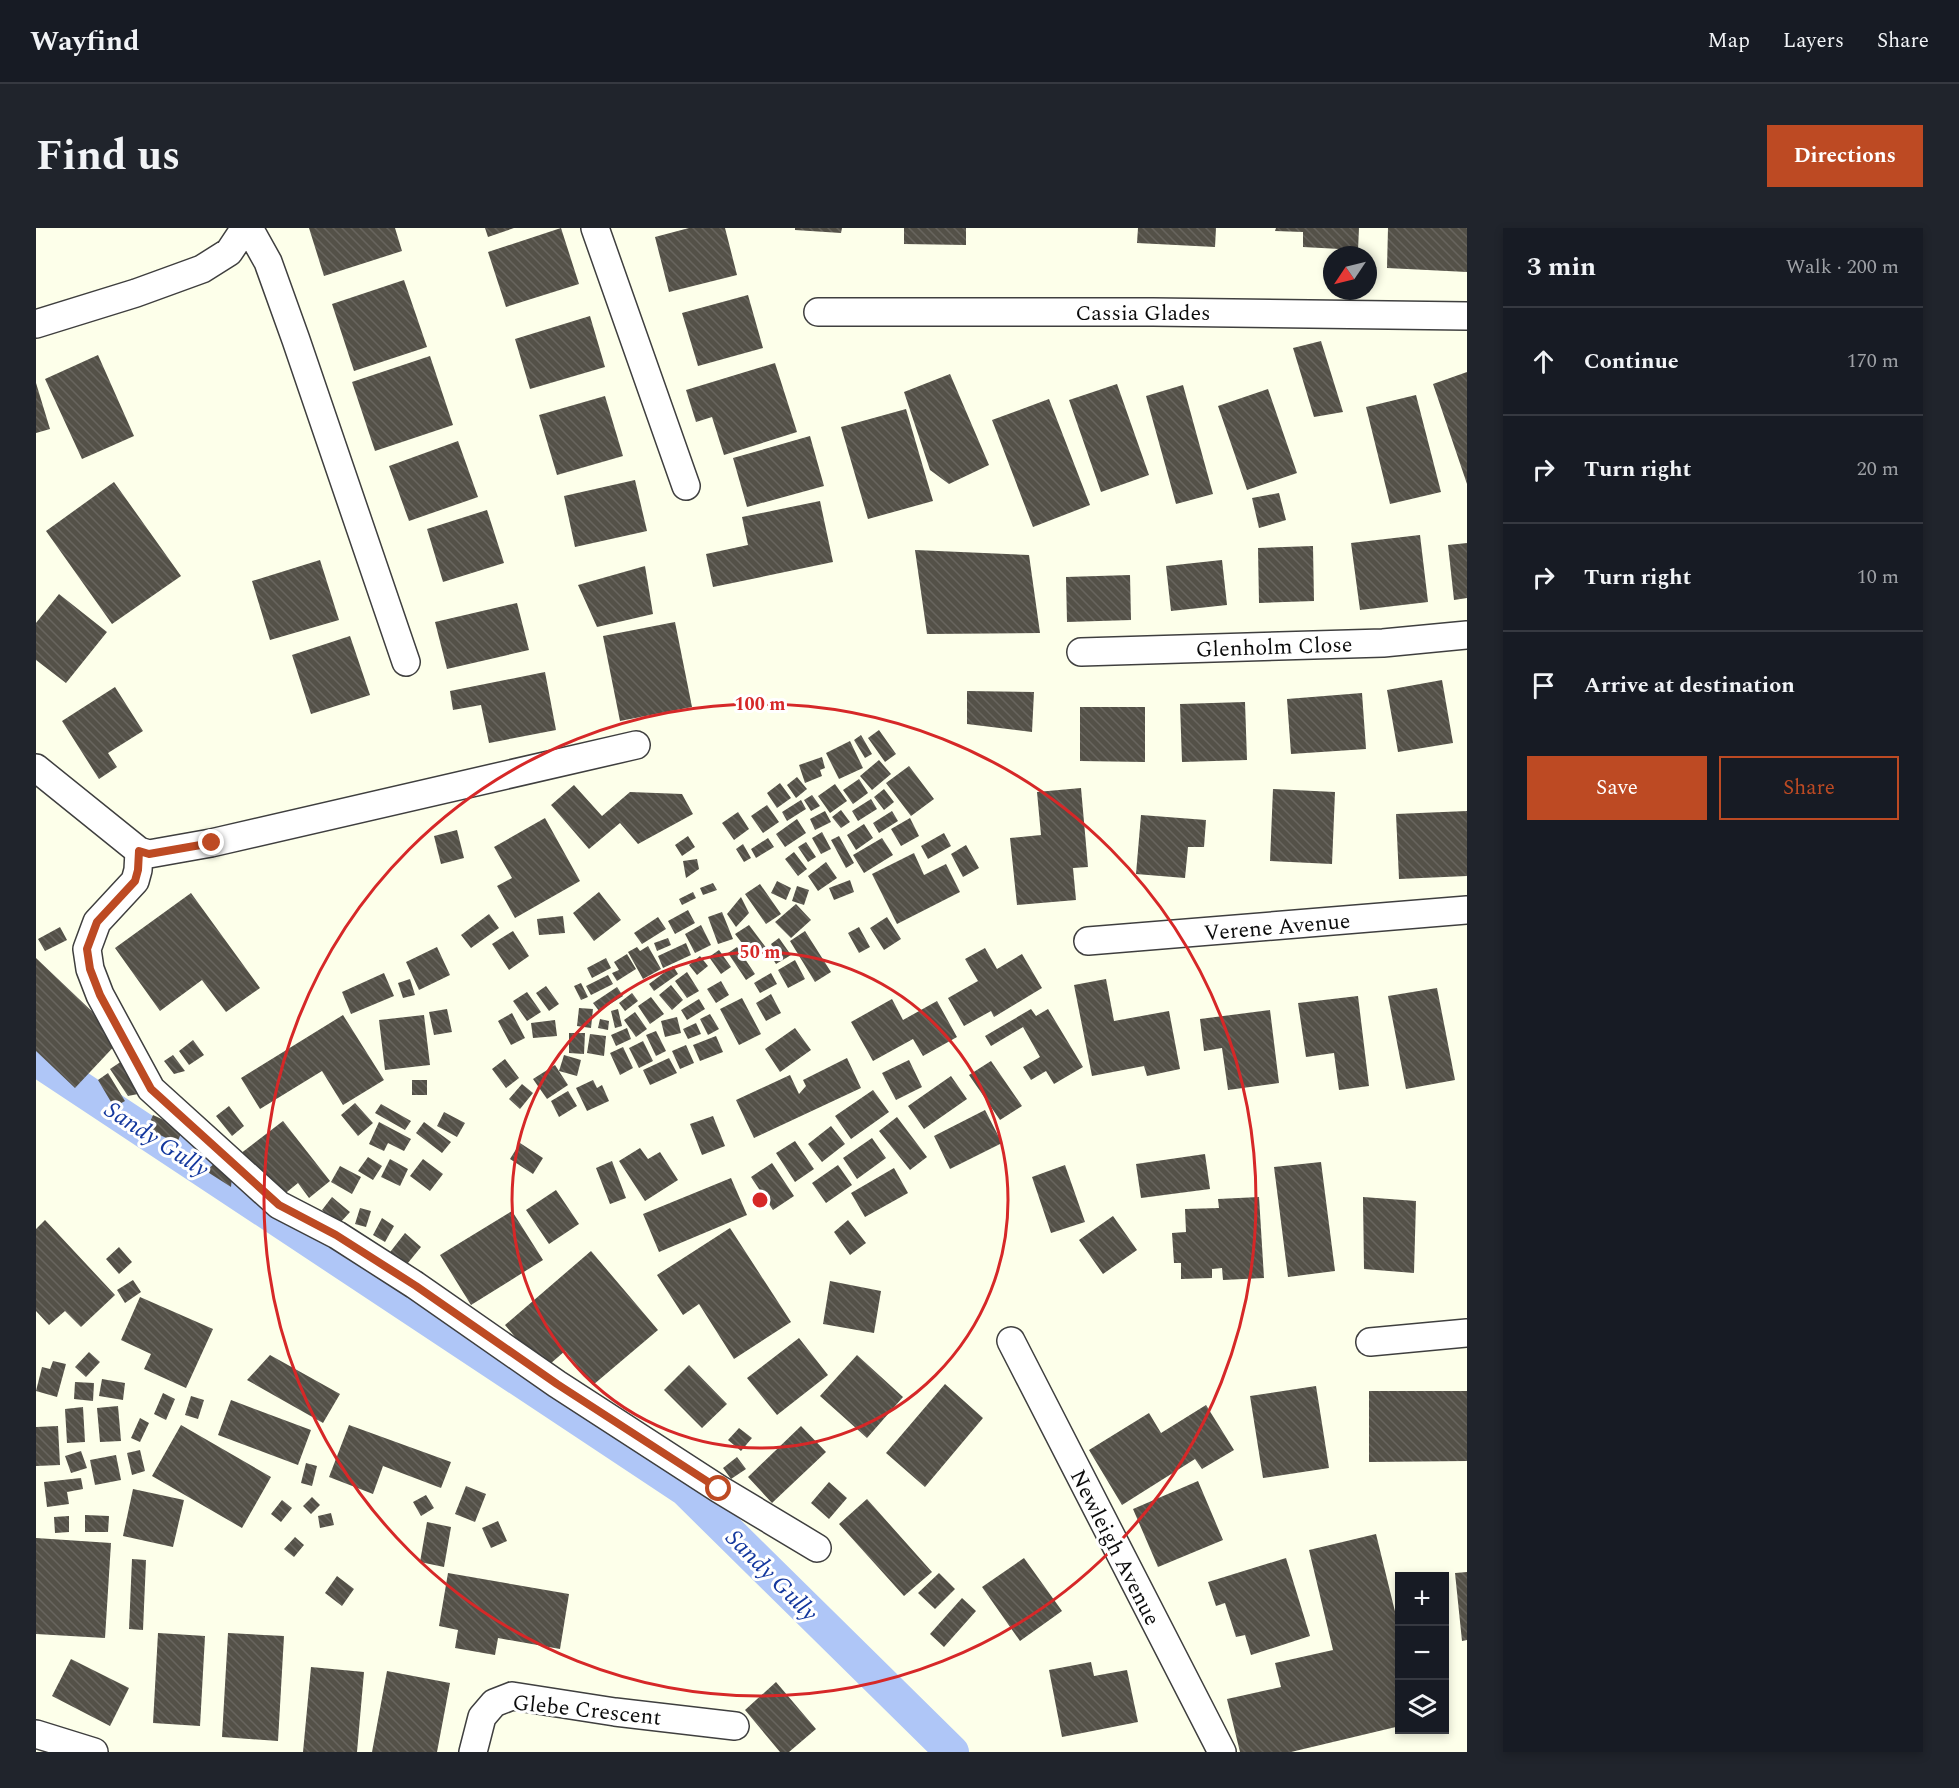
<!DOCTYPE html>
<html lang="en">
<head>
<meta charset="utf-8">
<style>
  :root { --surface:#171b24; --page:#20242c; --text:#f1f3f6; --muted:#9ea1a6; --line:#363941; --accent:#bd4a23 }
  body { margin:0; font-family:Spectral,serif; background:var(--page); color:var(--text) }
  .controls { position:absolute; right:18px; bottom:18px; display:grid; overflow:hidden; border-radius:0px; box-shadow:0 3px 9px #0003 }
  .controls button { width:54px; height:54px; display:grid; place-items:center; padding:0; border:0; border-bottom:2px solid var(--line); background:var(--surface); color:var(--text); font:30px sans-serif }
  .compass { position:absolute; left:1287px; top:18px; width:54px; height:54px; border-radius:50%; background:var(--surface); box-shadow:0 3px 9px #0003; rotate:235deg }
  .stop { position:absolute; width:18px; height:18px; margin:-14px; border:4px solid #bd4a23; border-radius:50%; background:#fff }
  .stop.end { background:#bd4a23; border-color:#fff; box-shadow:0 2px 6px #0008 }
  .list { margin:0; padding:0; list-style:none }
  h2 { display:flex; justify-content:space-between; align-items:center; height:78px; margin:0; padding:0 24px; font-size:26px }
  h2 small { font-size:20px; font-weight:400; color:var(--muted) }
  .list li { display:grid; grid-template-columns:39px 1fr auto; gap:18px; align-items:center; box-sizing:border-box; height:108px; padding:0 24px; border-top:2px solid var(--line) }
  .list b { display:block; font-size:22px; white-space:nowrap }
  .list em { font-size:20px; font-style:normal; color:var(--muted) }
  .actions { display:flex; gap:12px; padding:18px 24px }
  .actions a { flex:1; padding:14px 0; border:2px solid var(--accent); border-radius:0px; text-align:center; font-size:21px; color:var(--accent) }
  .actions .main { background:var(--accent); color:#fff }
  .icon { flex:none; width:33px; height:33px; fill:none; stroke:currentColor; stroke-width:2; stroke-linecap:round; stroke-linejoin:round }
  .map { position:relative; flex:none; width:1431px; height:1524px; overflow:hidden; border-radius:0px }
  header { display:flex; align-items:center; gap:36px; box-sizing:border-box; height:84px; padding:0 30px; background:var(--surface); border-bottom:2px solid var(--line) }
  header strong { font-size:28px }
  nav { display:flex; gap:33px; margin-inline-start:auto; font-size:21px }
  .intro { display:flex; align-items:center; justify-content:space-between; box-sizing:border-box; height:144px; padding:0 36px }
  h1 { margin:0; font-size:42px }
  .button { padding:15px 27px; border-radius:0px; background:var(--accent); color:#fff; font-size:21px; font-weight:700 }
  main { display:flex; gap:36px; padding:0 36px }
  aside { flex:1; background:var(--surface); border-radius:0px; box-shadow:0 3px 9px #0003 }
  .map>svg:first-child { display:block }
</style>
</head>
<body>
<header>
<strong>Wayfind</strong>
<nav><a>Map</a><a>Layers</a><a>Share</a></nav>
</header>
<div class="intro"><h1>Find us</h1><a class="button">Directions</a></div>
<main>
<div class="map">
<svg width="1431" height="1524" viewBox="0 0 1431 1524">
  <defs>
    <pattern id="building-back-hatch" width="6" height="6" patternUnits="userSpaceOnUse" patternTransform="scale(1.5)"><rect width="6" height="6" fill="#545148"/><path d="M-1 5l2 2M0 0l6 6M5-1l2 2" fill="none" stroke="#68655e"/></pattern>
  </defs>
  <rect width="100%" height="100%" fill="#fdffea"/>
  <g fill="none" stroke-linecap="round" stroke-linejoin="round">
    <!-- canal -->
    <path stroke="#afc6f7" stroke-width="34" d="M0,831L649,1261L916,1524"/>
  </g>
  <!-- building -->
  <path fill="url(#building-back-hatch)" d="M273,0H359L366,23L288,48Z
    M449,0H478L452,9Z
    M525,0L543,56L470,79L452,24Z
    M653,0H689L701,47L633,64L619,9Z
    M759,0H806L805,5L759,2Z
    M868,0H930V17L868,16Z
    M1102,0H1180L1179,19L1101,15Z
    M1240,0H1323L1322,22L1267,19V4L1239,3Z
    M1352,0H1431V44L1351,40Z
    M368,52L391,119L318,143L296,76Z
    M712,67L727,120L662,138L646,85Z
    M554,88L569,139L494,161L479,111Z
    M1285,113L1307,184L1278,189L1257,120Z
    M62,127L98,208L46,231L9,151Z
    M394,128L417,197L339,223L316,154Z
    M739,135L761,204L688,227L676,189L660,194L650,162Z
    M1431,144V256L1397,156Z
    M914,146L953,237L913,256L894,242L868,164Z
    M0,155L14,201L0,205Z
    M1081,156L1113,247L1065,264L1033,172Z
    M1147,157L1177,266L1140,276L1110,168Z
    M1232,161L1261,245L1211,262L1182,178Z
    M1380,167L1405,264L1354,276L1330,179Z
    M569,168L587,228L521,247L503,187Z
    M1013,171L1054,277L997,299L956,192Z
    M870,181L897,273L832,291L805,199Z
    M774,208L788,258L711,279L697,230Z
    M422,213L442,269L373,293L353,238Z
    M599,252L611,303L539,319L528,268Z
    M78,254L145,348L76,396L10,303Z
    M1243,265L1250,292L1223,300L1216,270Z
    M784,273L797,334L677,359L670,326L712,317L706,289Z
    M451,282L468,335L407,354L391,301Z
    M1384,307L1392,374L1324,382L1315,315Z
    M1431,315V370L1418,372L1412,317Z
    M1277,318L1278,373L1223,375L1222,320Z
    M879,322L993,327L1004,405L891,406Z
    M284,332L303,392L234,412L216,353Z
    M1186,332L1191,377L1135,383L1130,338Z
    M609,338L617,386L561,399L542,357Z
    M1094,347L1095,392L1031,394L1030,349Z
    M23,366L71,404L30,455L0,432V395Z
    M481,375L493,422L411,441L399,394Z
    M639,394L656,479L584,493L567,408Z
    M314,408L334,467L275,486L256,427Z
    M509,444L520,502L453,515L445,477L417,482L414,463Z
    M1406,452L1417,515L1362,524L1351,462Z
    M79,459L107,503L72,525L81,539L63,551L26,493Z
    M931,463L998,464L996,504L931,496Z
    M1326,465L1330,521L1255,526L1251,471Z
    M1209,474L1211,532L1146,534L1144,476Z
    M1044,479H1109V534L1044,533Z
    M843,502L860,526L849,534L832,510Z
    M825,507L836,526L829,530L818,512Z
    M814,513L827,540L803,551L790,525Z
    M786,529L789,540L784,542L786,548L769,555L763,537Z
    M843,532L855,546L836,562L824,548Z
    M873,538L898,571L875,588L850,555Z
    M761,549L771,561L760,570L751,557Z
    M823,551L832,565L817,576L807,562Z
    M744,555L755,570L741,580L731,565Z
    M799,556L811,573L794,585L782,568Z
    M538,557L566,588L594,564L646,566L657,586L602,616L584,595L553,621L515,577Z
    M1045,560L1052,639L1037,640L1040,672L981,677L974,610L1005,607L1001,564Z
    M848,561L858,574L848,582L838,569Z
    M1237,561L1299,564L1296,636L1234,633Z
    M776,567L784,578L775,583L768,572Z
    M835,571L841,581L822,593L816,583Z
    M765,572L770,581L751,593L746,584Z
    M731,577L743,594L727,605L715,588Z
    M805,582L814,594L805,600L796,589Z
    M789,583L795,594L779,602L774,591Z
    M856,583L862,593L843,605L837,595Z
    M1431,583V648L1363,651L1360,586Z
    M702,584L713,601L698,612L686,595Z
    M1105,587L1170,592L1168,619H1152L1149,650L1100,646Z
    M509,590L544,653L479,690L461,658L476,650L458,619Z
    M874,590L883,608L865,618L855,601Z
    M761,591L770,605L749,619L740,606Z
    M828,596L837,610L820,622L811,607Z
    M421,602L428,630L405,636L398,608Z
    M786,604L795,621L785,626L776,610Z
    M908,605L915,618L892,631L885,618Z
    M652,608L659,619L646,628L639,617Z
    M803,608L818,635L810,640L795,612Z
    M732,610L738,619L720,630L715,621Z
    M846,610L857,627L828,645L817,627Z
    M770,614L780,629L772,634L762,619Z
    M707,616L715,630L708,634L700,621Z
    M930,617L943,640L927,649L915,626Z
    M758,624L771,641L762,648L749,631Z
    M878,625L888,647L910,636L924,664L861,696L836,646Z
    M661,631L663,641L650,650L647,633Z
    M790,634L801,650L782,663L772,648Z
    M814,652L818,664L798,672L793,660Z
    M741,653L755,660L750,672L735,665Z
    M677,655L681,662L667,667L664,660Z
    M724,656L745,686L730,696L709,666Z
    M761,658L773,662L768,677L756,673Z
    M563,664L585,692L558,713L537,685Z
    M657,664L660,670L646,677L643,671Z
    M155,665L224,760L190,784L166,752L124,783L79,720Z
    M705,669L713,685L700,699L691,686Z
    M760,676L775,692L755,710L739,694Z
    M652,682L659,695L639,706L632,693Z
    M686,684L697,711L682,716L672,689Z
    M453,686L463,700L435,720L425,707Z
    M527,688L529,705L503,707L501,691Z
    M622,689L630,701L606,716L598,705Z
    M851,689L865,711L848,722L834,700Z
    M665,697L675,717L659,725L649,706Z
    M713,697L731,721L718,731L699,706Z
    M24,699L31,712L9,723L2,711Z
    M823,699L834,719L823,725L812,705Z
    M477,703L493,728L473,742L456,716Z
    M769,703L795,744L779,754L754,713Z
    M632,710L635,717L621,723L618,715Z
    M743,710L755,727L740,736L735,728L740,725L735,716Z
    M650,715L655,727L627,740L622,728Z
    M612,718L625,741L607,751L592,724L601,719L604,723Z
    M401,719L414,747L383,762L370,734Z
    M701,719L719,746L710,752L692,725Z
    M949,720L961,741L986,726L1006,760L958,789L955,783L928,798L912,770L942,753L929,731Z
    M683,722L695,739L685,746L673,729Z
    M591,726L600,741L581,753L576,745L583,742L578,734Z
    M664,728L672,738L661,747L653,737Z
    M0,730L85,811L39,860L0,823Z
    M570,730L575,740L556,750L551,740Z
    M759,732L769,751L752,760L742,742Z
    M637,738L642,746L618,763L613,756Z
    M651,744L663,763L651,770L639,753Z
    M348,745L358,768L315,786L306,764Z
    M735,745L741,756L724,765L718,755Z
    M572,747L577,756L555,767L550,758Z
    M374,751L379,767L367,770L362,755Z
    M1070,751L1078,793L1133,783L1144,841L1111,848L1108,838L1056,848L1038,757Z
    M685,753L693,767L680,775L671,761Z
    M545,755L552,769L545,772L538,758Z
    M635,757L647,772L636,782L623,767Z
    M510,758L523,776L513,783L500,765Z
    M581,759L587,768L563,783L557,775Z
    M1401,760L1419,852L1370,861L1352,768Z
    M491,764L505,784L491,793L477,773Z
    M596,765L602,773L589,783L583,775Z
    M735,766L745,785L730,793L720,775Z
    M1322,768L1333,858L1303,862L1298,825L1270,829L1262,775Z
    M615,769L628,786L614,796L602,778Z
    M706,770L725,806L703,817L684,781Z
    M663,771L669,781L651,792L645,782Z
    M856,771L867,792L901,773L921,809L887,828L877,811L837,833L815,794Z
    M543,780L557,781L555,800L541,798Z
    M411,781L416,804L398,807L393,784Z
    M582,781L586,798L579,800L575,783Z
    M995,781L1000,788L1012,781L1047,839L1018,856L1010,843L995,852L987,839L1004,829L987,799L955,818L949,808Z
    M1234,782L1243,855L1192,862L1186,820L1168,823L1164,791Z
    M599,784L611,801L600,809L588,792Z
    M476,785L489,810L475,817L462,793Z
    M674,786L683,801L672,807L664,791Z
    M307,787L348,852L307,877L286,843L224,881L205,850Z
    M388,787L394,837L349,842L343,792Z
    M641,789L645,805L629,809L625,793Z
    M564,791L573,793L572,802L562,800Z
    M519,792L521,808L497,810L495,795Z
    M660,795L665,806L652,811L647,801Z
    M591,800L595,811L580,818L575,807Z
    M759,800L775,822L744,844L729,821Z
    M620,803L630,823L620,828L610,807Z
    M533,805H549L548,826L533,825Z
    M554,806L570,808L568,828L551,825Z
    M680,808L687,824L664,833L657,817Z
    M157,812L168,827L153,837L143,823Z
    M607,813L617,833L603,840L593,820Z
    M650,817L658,835L644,841L636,823Z
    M587,819L597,840L584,847L574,825Z
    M137,827L149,843L138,846L128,833Z
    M528,827L545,832L541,848L523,843Z
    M633,830L641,845L614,857L607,842Z
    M811,830L825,860L718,910L700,872L754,847L763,866L770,858L767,852Z
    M469,831L483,850L470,860L456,841Z
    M873,832L886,859L860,872L846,845Z
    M86,833L107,865L92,868L74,841Z
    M955,833L986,878L964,892L933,847Z
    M519,837L532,857L511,871L497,851Z
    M72,845L89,873L78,879L62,852Z
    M915,848L931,871L888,901L872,878Z
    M376,852H391V867H376Z
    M557,852L561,860L566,857L573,873L551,883L540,860Z
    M486,856L497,865L484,881L473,871Z
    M837,862L853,884L815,911L799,888Z
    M532,863L541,878L523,889L515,873Z
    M319,875L337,895L322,908L305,887Z
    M345,876L375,893L369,902L339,885Z
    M193,878L208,898L196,908L180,888Z
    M949,882L966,915L914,941L898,908Z
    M408,884L429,895L421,909L401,898Z
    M117,887L147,901L141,915L111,901Z
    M677,888L689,918L666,927L654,896Z
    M861,889L891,929L874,942L843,903Z
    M247,893L294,953L273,970L262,955L241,972L204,926Z
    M343,894L375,911L368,923L352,915L348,923L333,916Z
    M388,894L415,914L406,925L380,905Z
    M795,898L809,916L786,934L772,916Z
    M836,910L850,930L821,951L807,930Z
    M759,913L778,941L759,954L740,925Z
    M484,915L507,930L497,946L474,931Z
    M604,920L612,931L624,924L642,952L609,973L583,933Z
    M1169,926L1174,961L1105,970L1100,936Z
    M332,929L346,938L337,952L322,943Z
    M354,931L372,941L364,958L345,949Z
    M387,931L407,946L394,963L374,948Z
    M181,933L196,949L195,959L170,943Z
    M576,933L590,970L574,976L560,940Z
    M1285,934L1299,1043L1252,1049L1238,939Z
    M736,935L758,968L737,982L715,949Z
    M802,937L816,957L790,975L776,955Z
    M1029,937L1049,994L1015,1005L996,949Z
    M304,938L325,949L316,966L295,954Z
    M858,940L872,965L829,989L815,965Z
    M695,950L711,987L623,1024L607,986Z
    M520,962L543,996L513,1016L490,982Z
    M296,969L314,984L303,996L286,982Z
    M1223,969L1228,1050L1187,1052L1186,1040L1176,1041V1050L1145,1051V1035H1138L1136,1005L1150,1004L1149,981L1183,980L1182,971Z
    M1327,969L1380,973L1378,1045L1328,1041Z
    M324,980L335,983L330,999L319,996Z
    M476,983L507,1032L435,1077L404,1027Z
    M1077,988L1101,1022L1067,1046L1043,1012Z
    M346,990L358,998L349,1014L337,1007Z
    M9,992L79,1067L45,1099L29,1083L13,1097L0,1083V1001Z
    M812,992L830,1015L814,1027L798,1004Z
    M694,1000L755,1094L698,1131L663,1076L647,1087L621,1047Z
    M369,1005L385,1019L367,1041L351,1028Z
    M83,1019L96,1034L83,1046L70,1031Z
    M555,1023L622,1102L557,1157L529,1123L507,1142L469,1097Z
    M97,1052L105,1064L89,1075L81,1062Z
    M794,1053L845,1063L838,1105L787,1096Z
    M104,1069L177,1101L150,1160L108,1141L115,1126L85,1112Z
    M763,1110L792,1147L741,1187L711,1150Z
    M53,1124L64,1134L50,1149L39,1139Z
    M234,1127L304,1166L287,1195L211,1152Z
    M821,1127L867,1169L831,1210L784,1168Z
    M17,1133L30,1136L21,1169L0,1163L6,1139L14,1141Z
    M653,1137L691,1176L666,1200L628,1162Z
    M66,1151L89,1155L87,1172L63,1168Z
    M39,1154L58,1155L57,1173L38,1171Z
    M909,1156L947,1190L889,1259L850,1225Z
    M1280,1158L1293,1240L1227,1250L1214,1168Z
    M1333,1163H1431V1233L1333,1234Z
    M127,1165L139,1171L130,1192L118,1186Z
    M155,1168L168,1172L162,1191L149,1187Z
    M195,1172L275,1202L262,1237L182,1207Z
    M1170,1177L1198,1222L1166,1241L1159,1231L1086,1277L1053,1222L1113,1185L1125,1205Z
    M82,1178L85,1213L64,1214L61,1180Z
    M47,1179L49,1214L31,1215L29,1181Z
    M104,1190L113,1195L104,1214L95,1210Z
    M145,1197L235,1249L206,1300L116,1248Z
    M313,1197L415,1234L405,1260L347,1238L337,1266L293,1249Z
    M22,1198L24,1237L0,1238V1199Z
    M765,1198L790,1224L736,1275L712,1249Z
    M703,1200L716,1210L705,1223L692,1212Z
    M104,1222L109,1243L96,1247L91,1225Z
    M45,1223L51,1240L35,1245L29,1228Z
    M80,1227L85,1252L59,1257L54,1232Z
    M701,1229L710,1241L695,1251L687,1240Z
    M270,1235L281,1238L276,1258L265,1255Z
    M45,1250L47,1261L31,1264L33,1276L11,1279L8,1254Z
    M1162,1253L1187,1312L1122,1339L1097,1281Z
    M793,1254L811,1270L793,1291L775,1275Z
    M430,1258L450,1266L439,1294L419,1286Z
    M97,1261L148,1272L137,1319L87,1308Z
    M390,1267L398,1280L385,1288L377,1274Z
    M276,1269L284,1277L275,1286L267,1278Z
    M831,1271L896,1344L868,1368L803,1296Z
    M246,1272L256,1280L245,1294L235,1286Z
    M295,1285L298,1297L284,1300L282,1288Z
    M49,1287L73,1288L72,1304H49Z
    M33,1288V1304L19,1305L18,1289Z
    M462,1293L471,1313L455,1320L446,1300Z
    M391,1294L415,1299L408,1339L384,1334Z
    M1340,1306L1364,1404V1498L1255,1524H1204L1191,1471L1245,1459L1239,1435L1297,1422L1273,1322Z
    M259,1309L268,1317L258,1329L248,1321Z
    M0,1310L75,1315L69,1410L0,1406Z
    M988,1330L1026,1383L984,1413L946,1359Z
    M1250,1330L1274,1408L1215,1427L1209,1407L1200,1409L1189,1375L1180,1378L1172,1354Z
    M96,1331L110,1332L107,1402L93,1401Z
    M1431,1344V1412L1426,1413L1419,1345Z
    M412,1345L533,1366L524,1421L462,1410L459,1427L419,1420L422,1402L403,1398Z
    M903,1345L919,1361L899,1381L882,1365Z
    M301,1348L318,1361L306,1378L289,1365Z
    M926,1370L940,1383L908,1419L894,1406Z
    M122,1405L169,1408L164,1498L117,1495Z
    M192,1405L248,1408L242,1513L186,1509Z
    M35,1431L93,1460L74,1498L16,1468Z
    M1055,1434L1058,1448L1091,1442L1102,1494L1026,1509L1013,1442Z
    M275,1439L328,1444L321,1524H267Z
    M351,1443L414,1455L401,1524H336Z
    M740,1454L780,1501L753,1524H744L709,1482Z"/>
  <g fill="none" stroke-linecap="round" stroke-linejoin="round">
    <defs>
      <path id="minor" d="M213,0L232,34L260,112L370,434
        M559,0L650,258
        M782,84H1117L1431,88
        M0,96L100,65L166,41L193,24L209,0
        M1045,424L1347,415L1431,407
        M0,540L103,623L113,626L175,615L600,517
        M103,623L102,642L99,653L61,694L51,721L54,741L64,767L115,861L243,977L301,1007L379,1057L521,1156L683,1261L781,1320
        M1052,713L1431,682
        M975,1113L1186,1524
        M1334,1114L1431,1105
        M0,1506L58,1524
        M437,1524L446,1489L458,1475L476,1468L579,1484L699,1498"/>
    </defs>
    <!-- minor casing -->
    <use href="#minor" stroke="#3f3f3f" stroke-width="30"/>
    <!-- minor -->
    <use href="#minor" stroke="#fff" stroke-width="27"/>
  </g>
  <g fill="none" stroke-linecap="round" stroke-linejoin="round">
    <!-- route -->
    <path stroke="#bd4a23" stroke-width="8" d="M176,615L113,626L103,623L102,642L99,653L61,694L51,721L54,741L64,767L115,861L243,977L300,1007L380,1058L521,1156L683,1261"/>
  </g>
  <!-- distance rings -->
  <g fill="none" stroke="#d62828" stroke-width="3">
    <circle cx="724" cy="972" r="248"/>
    <circle cx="724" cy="972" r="496"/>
  </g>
  <g text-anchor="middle" stroke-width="6" stroke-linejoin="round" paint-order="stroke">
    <!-- street labels -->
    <g font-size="22" fill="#0c0c0c" stroke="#fff">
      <text x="1107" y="92">Cassia Glades</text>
      <text transform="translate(1238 418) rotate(-2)" y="8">Glenholm Close</text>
      <text transform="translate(1241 698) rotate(-5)" y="8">Verene Avenue</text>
      <text transform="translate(1080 1319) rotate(63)" y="8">Newleigh Avenue</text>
      <text transform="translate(551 1481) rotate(6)" y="8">Glebe Crescent</text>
    </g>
    <!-- water labels -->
    <g font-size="24" font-style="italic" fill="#14389e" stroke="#fff">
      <text transform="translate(121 911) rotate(33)" y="8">Sandy Gully</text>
      <text transform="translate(736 1347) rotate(45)" y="8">Sandy Gully</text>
    </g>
  </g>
  <circle cx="724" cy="972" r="9" fill="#d62828" stroke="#fff" stroke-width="3"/>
  <g font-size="18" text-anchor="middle" font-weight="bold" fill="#d62828" stroke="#fff" stroke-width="6" stroke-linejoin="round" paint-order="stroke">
    <text x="724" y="482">100 m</text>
    <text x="724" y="730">50 m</text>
  </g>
</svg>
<div class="controls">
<button>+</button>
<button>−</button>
<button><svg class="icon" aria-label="layers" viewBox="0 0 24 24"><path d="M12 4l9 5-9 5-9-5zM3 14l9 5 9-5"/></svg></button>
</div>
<svg class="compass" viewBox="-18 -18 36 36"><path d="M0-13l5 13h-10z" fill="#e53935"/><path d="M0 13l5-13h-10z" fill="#9ea1a6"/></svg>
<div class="stop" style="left:683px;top:1261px"></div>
<div class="stop end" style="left:176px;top:615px"></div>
</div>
<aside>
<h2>3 min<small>Walk · 200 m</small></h2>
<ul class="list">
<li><svg class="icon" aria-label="ahead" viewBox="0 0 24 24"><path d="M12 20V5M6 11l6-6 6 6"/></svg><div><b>Continue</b></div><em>170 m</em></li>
<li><svg class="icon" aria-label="right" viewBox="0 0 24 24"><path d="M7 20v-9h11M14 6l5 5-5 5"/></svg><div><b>Turn right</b></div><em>20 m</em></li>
<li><svg class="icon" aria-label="right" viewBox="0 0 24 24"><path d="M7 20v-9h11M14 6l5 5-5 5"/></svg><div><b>Turn right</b></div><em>10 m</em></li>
<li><svg class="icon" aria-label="arrive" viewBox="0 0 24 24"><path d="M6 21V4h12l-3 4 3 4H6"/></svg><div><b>Arrive at destination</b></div></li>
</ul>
<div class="actions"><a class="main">Save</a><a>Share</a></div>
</aside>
</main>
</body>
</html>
